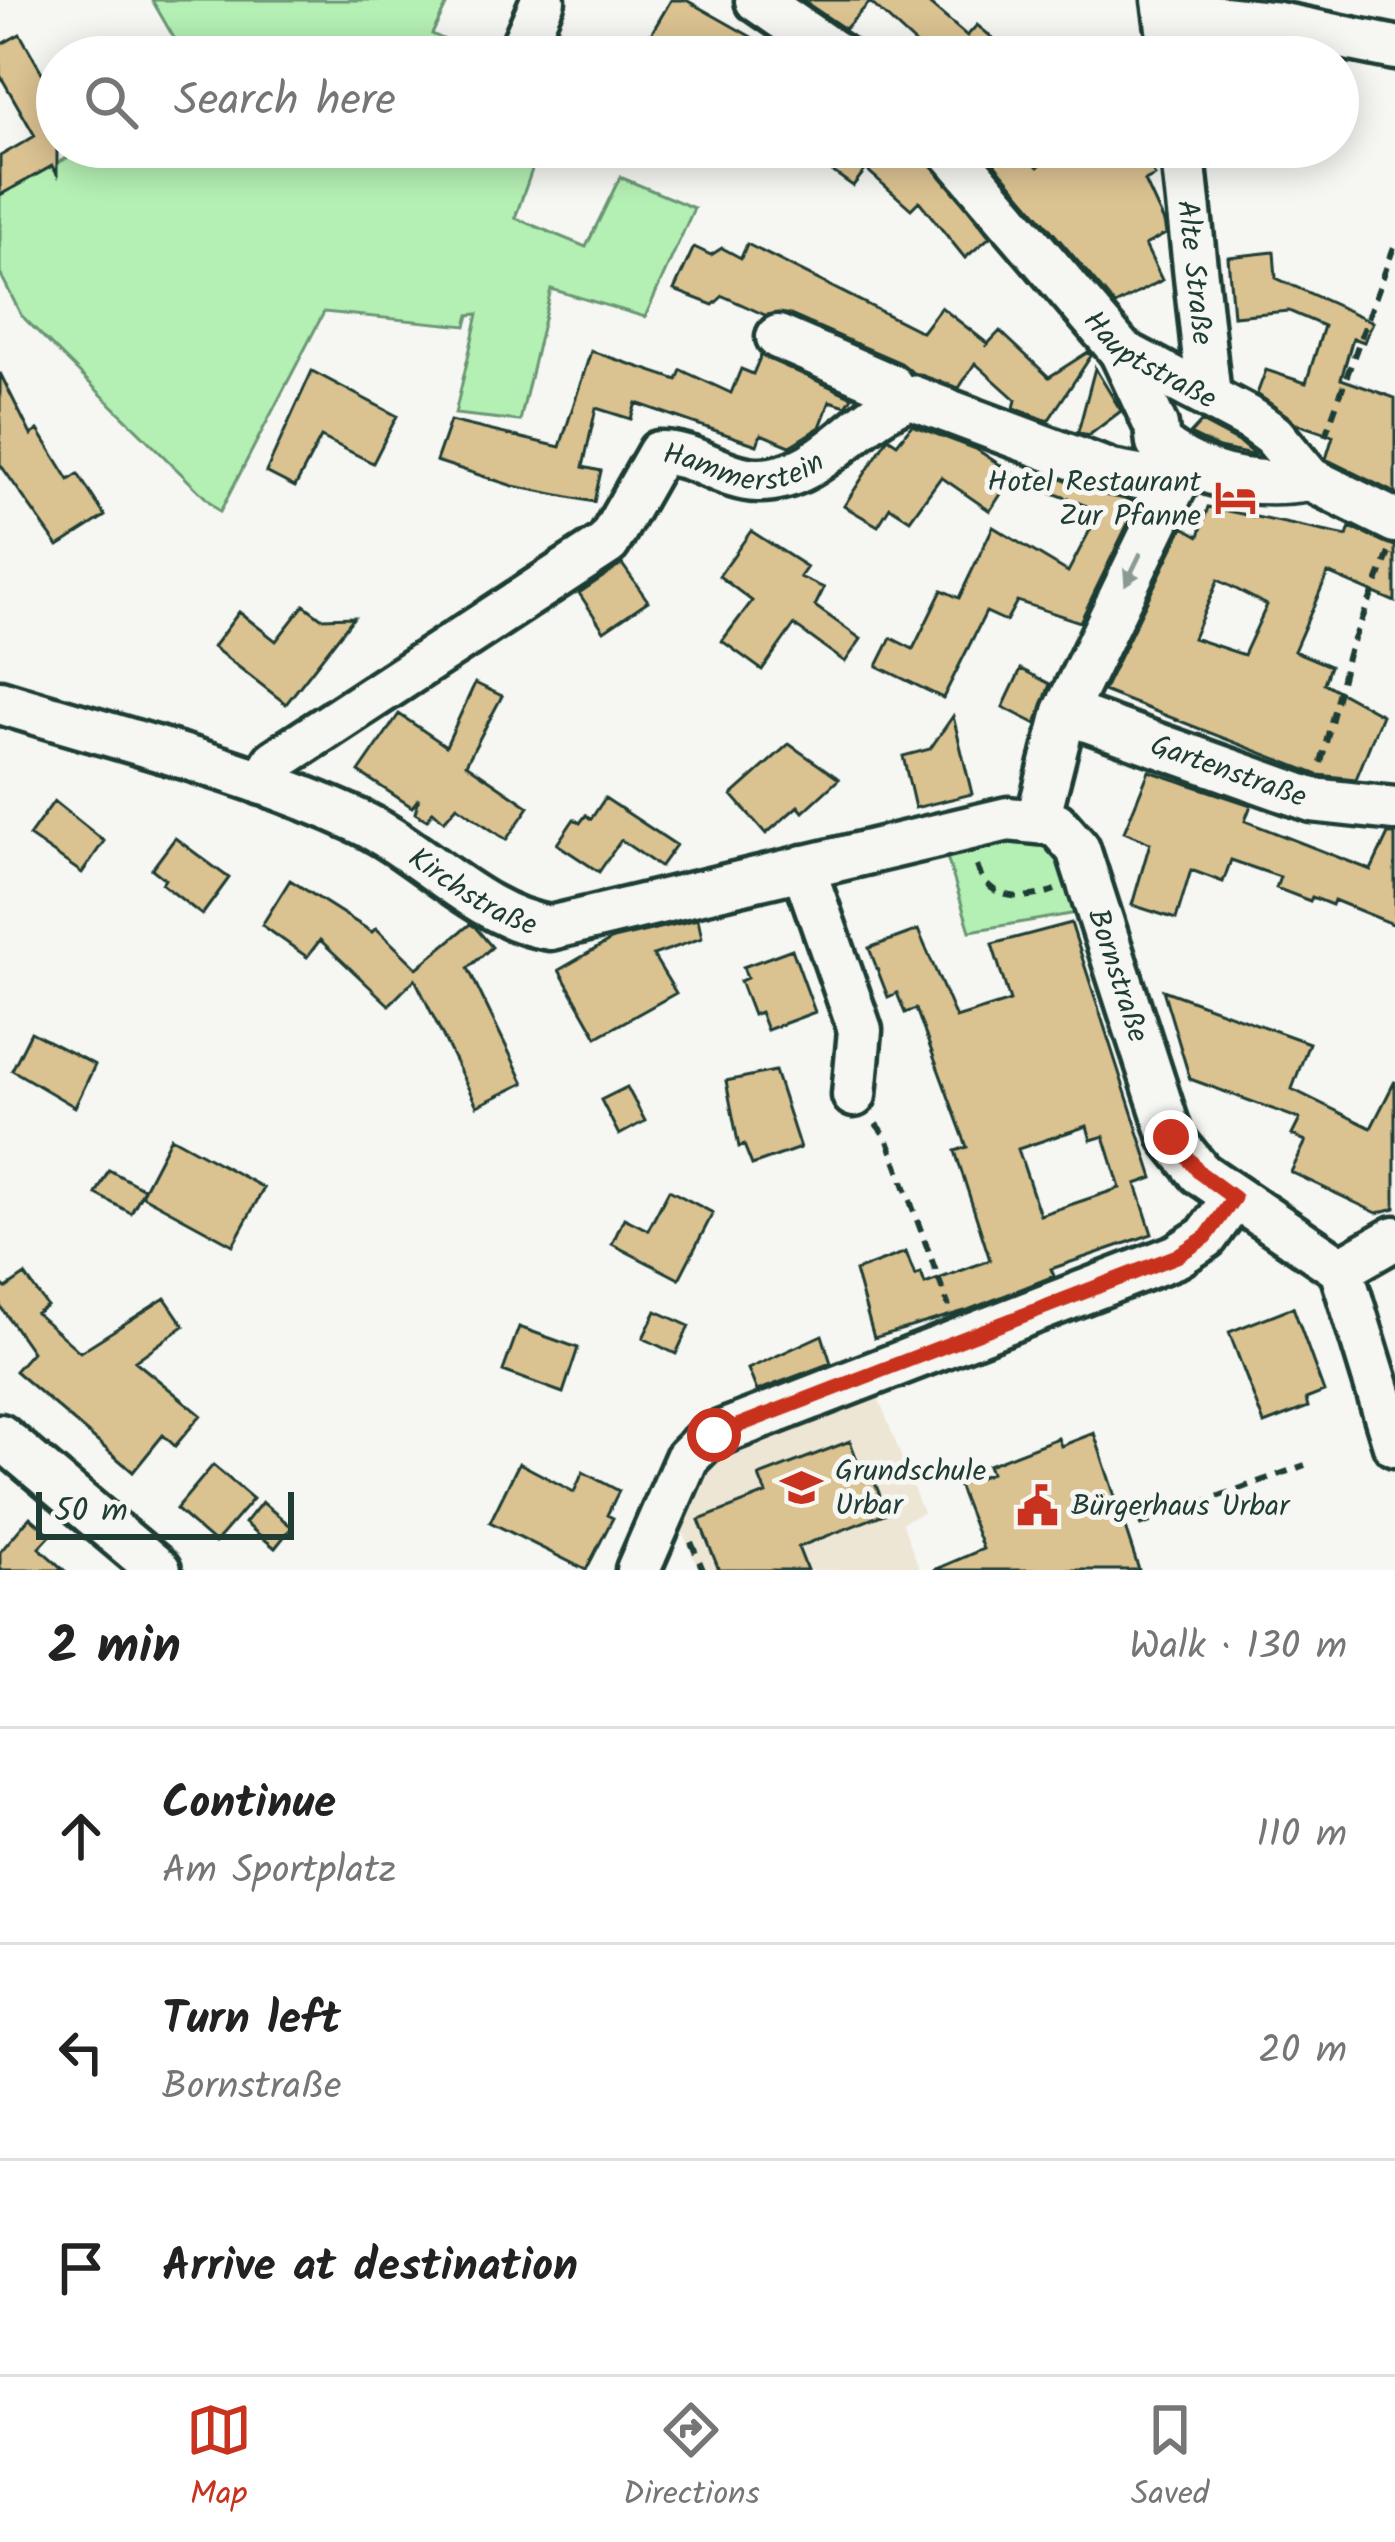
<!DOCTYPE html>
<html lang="en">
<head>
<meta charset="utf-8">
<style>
  :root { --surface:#fff; --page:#f2f2f2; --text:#222; --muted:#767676; --line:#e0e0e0; --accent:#c8321e }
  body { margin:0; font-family:Kalam,sans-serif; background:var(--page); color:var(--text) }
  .scale { position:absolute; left:36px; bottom:30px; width:258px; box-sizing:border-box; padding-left:12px; border:6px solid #1f3d34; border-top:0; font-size:33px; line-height:42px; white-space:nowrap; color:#1f3d34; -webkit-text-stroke:9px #f6f6f2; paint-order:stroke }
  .stop { position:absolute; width:36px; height:36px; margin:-27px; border:9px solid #c8321e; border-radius:50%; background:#fff }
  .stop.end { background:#c8321e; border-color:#fff; box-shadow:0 3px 12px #0008 }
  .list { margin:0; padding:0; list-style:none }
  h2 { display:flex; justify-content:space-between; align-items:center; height:156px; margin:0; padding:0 48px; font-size:51px }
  h2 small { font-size:39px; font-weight:400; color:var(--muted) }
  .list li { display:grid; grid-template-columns:78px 1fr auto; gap:36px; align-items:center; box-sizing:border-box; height:216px; padding:0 48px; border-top:3px solid var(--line) }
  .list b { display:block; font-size:45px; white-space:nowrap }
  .list p { margin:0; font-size:39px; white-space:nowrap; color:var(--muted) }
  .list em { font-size:39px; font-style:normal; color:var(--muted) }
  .icon { flex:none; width:66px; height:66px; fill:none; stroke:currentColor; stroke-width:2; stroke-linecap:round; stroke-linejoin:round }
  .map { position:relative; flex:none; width:1395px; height:1570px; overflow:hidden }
  .search { position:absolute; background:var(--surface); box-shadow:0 6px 30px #0003; left:36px; right:36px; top:36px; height:132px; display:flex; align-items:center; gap:30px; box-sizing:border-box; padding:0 42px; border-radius:66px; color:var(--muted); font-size:45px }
  .sheet { height:804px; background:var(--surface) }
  nav { display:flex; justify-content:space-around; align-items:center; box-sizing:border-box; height:168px; border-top:3px solid var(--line); background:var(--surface); font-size:33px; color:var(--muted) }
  nav a { display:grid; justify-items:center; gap:6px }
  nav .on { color:var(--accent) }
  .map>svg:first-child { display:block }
</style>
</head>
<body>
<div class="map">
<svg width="1395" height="1570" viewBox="0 0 1395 1570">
  <rect width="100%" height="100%" fill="#f6f6f2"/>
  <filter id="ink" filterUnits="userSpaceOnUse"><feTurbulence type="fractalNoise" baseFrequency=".00833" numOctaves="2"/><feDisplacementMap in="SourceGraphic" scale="24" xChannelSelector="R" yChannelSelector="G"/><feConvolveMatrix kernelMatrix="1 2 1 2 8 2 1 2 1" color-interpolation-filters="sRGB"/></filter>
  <g filter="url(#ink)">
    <!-- built -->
    <path fill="#eee6d5" d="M874,1386L923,1513L902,1522L920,1570H699L676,1517L713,1454Z"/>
    <!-- green -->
    <path fill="#b4efb3" stroke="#6a9674" stroke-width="3" d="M152,0H449L432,34L443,39L429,57H185Z
      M543,22L588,42L581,57H530Z
      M87,147H540L515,218L586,247L620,177L694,208L645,317L551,289L520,421L455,414L478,314L469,315L466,326L324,312L220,512L21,315L0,273V195Z
      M1003,833C1063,850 1065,855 1083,912L970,931L946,854Z"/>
    <!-- building -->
    <path fill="#dbc291" stroke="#1f3d34" stroke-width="3" fill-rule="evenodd" d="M671,0H686L787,57H676L647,41Z
      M802,0H925L967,36L977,25L1016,57H930L870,2L845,29Z
      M20,34L57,99V174L52,166L0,195V156L35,136L0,75V45Z
      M798,147H883L902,162L920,147L990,237L965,258L919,201L911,209L866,169L853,186Z
      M993,147H1020L1038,167L1060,147H1140L1155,176L1145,181L1164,222L1166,234L1145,245L1162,280L1115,305L986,154Z
      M747,244L922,332L941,307L988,344L985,347L1000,331L1049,377L1088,352L1091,356L1048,421L1014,408L1016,400L975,363L959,388L913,373L901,363L788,314L765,315L723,296L713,305L674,290L694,247L711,255L722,248L741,258Z
      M1274,252L1276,278L1373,322L1364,342L1353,338L1341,379L1395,398V493L1326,459L1333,436L1297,424L1257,394L1266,370L1306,383L1324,326L1289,311L1233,316L1228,257Z
      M591,351L677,380L681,370L731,393L741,369L753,374L761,355L852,397L846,406L830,401L820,427L790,446L761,434L757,445L636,403L631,419L596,408L583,467L601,471L594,502L513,486L436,461L450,421L560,447Z
      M1095,368L1121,411L1088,436L1078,432Z
      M312,371L397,416L373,463L321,437L295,487L266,472Z
      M0,373L31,435L38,430L69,480L78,474L105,516L58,546L0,464Z
      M1201,422L1239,442L1256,456L1219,448L1190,434Z
      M912,425L976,449L1014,474L990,511L941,477L910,520L890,507L878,526L844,506L888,438L897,444Z
      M1039,472L1138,503L1080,622L1017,601L1006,621L986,612L943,698L877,666L891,638L913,649L942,590L959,598L993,527L1068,572L1100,511L1035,486Z
      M1208,507L1347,536L1350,527L1395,546V602L1328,573L1294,651L1330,666L1324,683L1382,715L1356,779L1318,775L1103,691L1183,527L1199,536ZM1218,580L1267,605L1244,655L1193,638Z
      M751,531L807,567L800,577L824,588L815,606L861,639L845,662L794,625L762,670L722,641L752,601L719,576Z
      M622,564L648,601L604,631L579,593Z
      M304,605L321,618L354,617L286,704L213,647L239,612L276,641Z
      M1021,669L1050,684L1036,724L1003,707Z
      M475,683L502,696L466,764L529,807L506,840L457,806L444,821L433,811L427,820L415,813L419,798L412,807L359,772L399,714L446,746Z
      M953,716L972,794L915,808L903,756L930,749Z
      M789,744L839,779L803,812L798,806L766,834L732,795Z
      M1149,771L1251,805L1245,821L1371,870L1388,834H1395V925L1334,900L1332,905L1312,897L1310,901L1276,888L1280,877L1231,860L1223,882L1191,870L1176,919L1132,905L1150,843L1124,832Z
      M605,798L676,845L660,867L621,840L599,872L557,844L574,819L580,823L586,815L591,819Z
      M54,801L104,841L82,873L29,836Z
      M175,838L229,878L202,915L162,884L165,879L152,869Z
      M290,880L372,932L376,928L417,968L470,924L475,927L492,947L468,968L524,1083L477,1106L415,979L389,1005L320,940L307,957L262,925Z
      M698,919L702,938L653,955L676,993L597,1037L559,970L613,939Z
      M1071,923L1153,1178L1136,1184L1152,1234L1051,1269L1054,1276L968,1310L874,1338L855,1271L906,1252L915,1276L921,1273L925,1284L990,1260L955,1151L967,1147L916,1009L905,1013L897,993L888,997L869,948L918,930L956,1018L1010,1001L992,944ZM1087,1126L1091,1140L1104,1136L1120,1188L1040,1215L1018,1149Z
      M792,949L815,1012L767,1030L760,1012L753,1015L740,981L747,978L743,967Z
      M1163,990L1309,1043L1292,1089L1371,1128L1395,1081V1208L1377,1213L1291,1172L1306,1141L1292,1135L1300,1119L1190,1079Z
      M31,1032L95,1065L75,1107L12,1070Z
      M775,1071L800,1148L752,1165L744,1145L739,1147L726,1081Z
      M627,1087L645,1121L619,1135L601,1100Z
      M171,1137L264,1188L233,1245L141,1195Z
      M109,1170L144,1189L131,1213L96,1194Z
      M669,1190L713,1213L679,1279L612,1244L624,1218L648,1230Z
      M25,1275L47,1306L36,1313L80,1352L165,1298L184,1326L135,1361L201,1415L175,1446L163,1435L133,1472L15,1371L32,1352L0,1306V1283L6,1288Z
      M1293,1307L1324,1392L1306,1399L1308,1407L1264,1424L1229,1332Z
      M656,1311L689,1326L676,1354L643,1338Z
      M519,1327L578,1348L563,1393L503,1371Z
      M822,1335L831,1363L757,1391L748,1369Z
      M1094,1433L1139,1570H934L983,1549L958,1485L991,1473L988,1465L1058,1438L1061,1446Z
      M850,1441L865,1481L873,1478L887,1513L798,1547L807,1570H719L699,1520L766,1494L759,1476Z
      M519,1463L574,1492L583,1472L619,1491L607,1515L613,1518L586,1570L490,1522Z
      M213,1465L253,1499L215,1543L176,1509Z
      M262,1502L292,1527L275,1548L245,1523Z
      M30,1517L51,1535L39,1548L64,1570H0V1552Z"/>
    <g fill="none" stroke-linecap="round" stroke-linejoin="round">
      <defs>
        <g id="minor">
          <path d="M757,0L840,57"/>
          <path d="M1164,0L1172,57"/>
          <path d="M1167,12L1278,24L1395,48"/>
          <path d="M518,57L543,0"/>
          <path id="s1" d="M947,147L1121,351L1252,420L1273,435L1310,479L1395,521"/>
          <path id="s2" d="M1182,147L1209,397"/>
          <path d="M778,337L891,386L899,401"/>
          <path d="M1121,351L1156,426L1158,443C1203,479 1254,488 1310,479"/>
          <path id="s3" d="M0,702C119,739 245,769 358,821C422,850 479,918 550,928L1008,819L1056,824L1078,849L1171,1137L1200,1173L1341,1269L1395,1445"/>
          <path id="s4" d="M1065,712L1312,800L1395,809"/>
          <path id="s5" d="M262,783L275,761L608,543L659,453C694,452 723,479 757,480C820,482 856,415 911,397L1111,472L1176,484"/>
          <path d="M1038,819L1065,712L1185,464"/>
          <path d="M803,867L860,1030L854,1095"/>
          <path d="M1341,1269L1395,1238"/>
          <path d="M0,1436L159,1570"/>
          <path d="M638,1570L687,1458L707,1438L1177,1256L1206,1237L1234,1198"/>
        </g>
      </defs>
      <!-- minor casing -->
      <use href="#minor" stroke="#1f3d34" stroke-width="51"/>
      <!-- path -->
      <path stroke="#1f3d34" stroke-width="6" stroke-dasharray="12 9" stroke-linecap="butt" d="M1325,436L1395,244
        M1321,763L1348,654L1389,553
        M977,866C988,902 1025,901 1055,890
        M876,1124L887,1138L949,1307
        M1139,1525L1305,1465
        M691,1542L703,1570"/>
      <!-- minor -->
      <use href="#minor" stroke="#f6f6f2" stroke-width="42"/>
    </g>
    <!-- one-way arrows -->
    <defs><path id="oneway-solid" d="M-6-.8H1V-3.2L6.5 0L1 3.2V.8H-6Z" transform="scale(3)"/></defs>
    <use fill="#8a9a93" href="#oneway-solid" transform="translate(1133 569) rotate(116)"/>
  </g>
  <g fill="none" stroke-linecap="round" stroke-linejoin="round" filter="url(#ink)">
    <!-- route -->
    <path stroke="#c8321e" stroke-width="15" d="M714,1435L1177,1256L1206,1237L1234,1198L1200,1173L1171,1137"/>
  </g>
  <!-- icons -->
  <defs>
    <symbol id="hotel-bare" viewBox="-9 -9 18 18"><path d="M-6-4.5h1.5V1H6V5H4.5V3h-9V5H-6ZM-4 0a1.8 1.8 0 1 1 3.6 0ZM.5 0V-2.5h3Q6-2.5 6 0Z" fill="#c8321e" stroke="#f6f6f2" stroke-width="2.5" paint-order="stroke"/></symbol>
    <symbol id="school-bare" viewBox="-9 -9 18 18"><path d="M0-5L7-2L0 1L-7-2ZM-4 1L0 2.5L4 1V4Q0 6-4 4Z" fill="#c8321e" stroke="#f6f6f2" stroke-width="2.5" paint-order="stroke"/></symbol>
    <symbol id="civic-bare" viewBox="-9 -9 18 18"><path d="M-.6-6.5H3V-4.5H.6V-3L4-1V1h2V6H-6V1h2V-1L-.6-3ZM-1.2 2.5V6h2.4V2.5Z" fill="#c8321e" stroke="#f6f6f2" stroke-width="2.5" paint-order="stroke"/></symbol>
  </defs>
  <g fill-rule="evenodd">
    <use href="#hotel-bare" x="1206" y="468" width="59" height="59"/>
    <use href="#school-bare" x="772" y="1458" width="59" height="59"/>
    <use href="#civic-bare" x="1008" y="1476" width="59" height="59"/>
  </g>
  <g text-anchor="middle" stroke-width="10" stroke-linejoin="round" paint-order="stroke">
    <!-- street labels -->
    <g font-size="30" fill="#1f3d34" stroke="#f6f6f2">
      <text dy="10" stroke="none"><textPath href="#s2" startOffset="126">Alte Straße</textPath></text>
      <text dy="10" stroke="none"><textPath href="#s1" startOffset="297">Hauptstraße</textPath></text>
      <text dy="10" stroke="none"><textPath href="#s5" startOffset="615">Hammerstein</textPath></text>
      <text dy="10" stroke="none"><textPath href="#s4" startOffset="174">Gartenstraße</textPath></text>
      <text dy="10" stroke="none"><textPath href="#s3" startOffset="513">Kirchstraße</textPath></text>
      <text dy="10" stroke="none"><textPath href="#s3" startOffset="1284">Bornstraße</textPath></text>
    </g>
    <!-- poi labels -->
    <g font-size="30" fill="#1f3d34" stroke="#f6f6f2" text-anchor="start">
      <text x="1201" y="491" text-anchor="end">Hotel Restaurant<tspan x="1201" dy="34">Zur Pfanne</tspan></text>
      <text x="835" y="1480">Grundschule<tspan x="835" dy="34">Urbar</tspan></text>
      <text x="1071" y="1515">Bürgerhaus Urbar</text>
    </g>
  </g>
</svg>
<div class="scale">50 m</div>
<div class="stop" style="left:714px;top:1435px"></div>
<div class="stop end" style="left:1171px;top:1137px"></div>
<div class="search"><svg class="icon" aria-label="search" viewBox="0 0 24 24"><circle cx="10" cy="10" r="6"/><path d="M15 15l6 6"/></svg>Search here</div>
</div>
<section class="sheet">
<h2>2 min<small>Walk · 130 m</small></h2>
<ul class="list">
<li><svg class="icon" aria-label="ahead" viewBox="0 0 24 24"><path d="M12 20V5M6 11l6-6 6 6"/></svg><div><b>Continue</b><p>Am Sportplatz</p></div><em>110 m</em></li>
<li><svg class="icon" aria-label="left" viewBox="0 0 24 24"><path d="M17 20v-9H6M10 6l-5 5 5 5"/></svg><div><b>Turn left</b><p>Bornstraße</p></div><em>20 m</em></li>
<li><svg class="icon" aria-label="arrive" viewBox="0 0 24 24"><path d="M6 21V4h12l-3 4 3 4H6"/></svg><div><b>Arrive at destination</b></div></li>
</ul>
</section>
<nav>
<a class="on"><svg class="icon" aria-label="map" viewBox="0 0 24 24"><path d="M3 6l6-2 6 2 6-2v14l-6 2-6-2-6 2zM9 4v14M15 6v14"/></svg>Map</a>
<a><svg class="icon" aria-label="directions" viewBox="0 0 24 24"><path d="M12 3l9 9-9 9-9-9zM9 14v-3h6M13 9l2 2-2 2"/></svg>Directions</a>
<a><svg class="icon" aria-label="saved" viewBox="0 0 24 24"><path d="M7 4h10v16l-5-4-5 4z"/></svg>Saved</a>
</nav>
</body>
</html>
